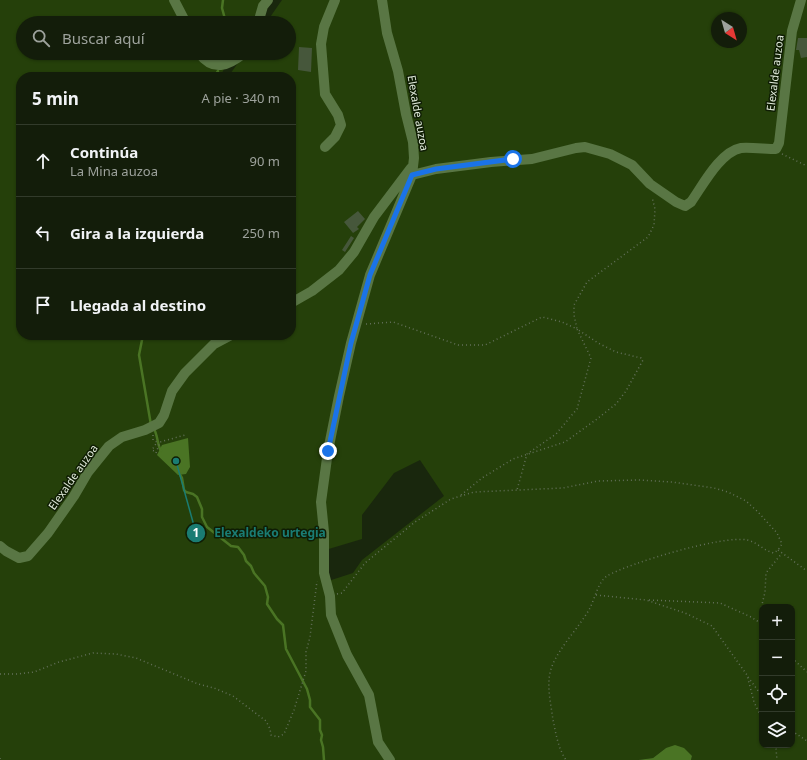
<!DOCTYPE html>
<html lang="es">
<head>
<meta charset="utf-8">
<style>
  :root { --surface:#131d0a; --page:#202a18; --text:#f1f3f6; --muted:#9da29c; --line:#323b2b }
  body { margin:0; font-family:"Noto Sans",sans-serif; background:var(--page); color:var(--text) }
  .controls { position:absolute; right:12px; bottom:12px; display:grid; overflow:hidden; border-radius:8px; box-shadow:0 1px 3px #0004 }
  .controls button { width:36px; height:36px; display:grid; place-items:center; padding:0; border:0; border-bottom:1px solid var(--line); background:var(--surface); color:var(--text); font:20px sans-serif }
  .compass { position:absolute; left:711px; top:12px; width:36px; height:36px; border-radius:50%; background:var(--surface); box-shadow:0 1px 3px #0004; rotate:143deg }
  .stop { position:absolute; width:12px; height:12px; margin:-9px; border:3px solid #1a73e8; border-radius:50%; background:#fff }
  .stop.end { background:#1a73e8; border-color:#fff; box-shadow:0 1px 4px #0008 }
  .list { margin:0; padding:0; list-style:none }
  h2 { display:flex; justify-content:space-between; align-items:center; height:52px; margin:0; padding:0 16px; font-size:17px }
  h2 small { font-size:13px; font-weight:400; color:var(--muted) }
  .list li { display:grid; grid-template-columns:26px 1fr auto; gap:12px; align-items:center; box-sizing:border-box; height:72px; padding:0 16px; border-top:1px solid var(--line) }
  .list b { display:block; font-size:15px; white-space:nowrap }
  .list p { margin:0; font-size:13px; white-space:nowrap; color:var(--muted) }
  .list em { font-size:13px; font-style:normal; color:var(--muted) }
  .icon { flex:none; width:22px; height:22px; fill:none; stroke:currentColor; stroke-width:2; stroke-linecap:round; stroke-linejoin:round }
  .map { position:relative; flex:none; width:807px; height:760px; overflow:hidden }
  .search { position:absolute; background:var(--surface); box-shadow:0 1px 3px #0004; left:16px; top:16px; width:280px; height:44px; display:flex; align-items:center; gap:10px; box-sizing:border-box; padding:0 14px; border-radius:22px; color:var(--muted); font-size:15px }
  .panel { position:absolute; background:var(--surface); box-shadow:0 1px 3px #0004; left:16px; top:72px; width:280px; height:268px; border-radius:16px }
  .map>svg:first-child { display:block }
</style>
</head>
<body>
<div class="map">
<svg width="807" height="760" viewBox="0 0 807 760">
  <rect width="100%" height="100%" fill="#19270d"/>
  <!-- green -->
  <path fill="#25400a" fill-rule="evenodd" d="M0,0H267L249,23H23V53H232L220,77H21V335H291V77H228L245,53H289V23H266L282,0H807V760H691L692,756L666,748L653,758L638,760H0ZM717,18H741V42H717ZM420,460L444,496L362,560L353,573L322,583V551L362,539V515L394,473ZM762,607H792V745H762Z"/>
  <!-- water -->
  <path fill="#4a7424" d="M188,438L190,467L186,474L178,475L157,455L162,445Z
    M675,745L684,748L692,756L691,760H638L653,758L666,748Z"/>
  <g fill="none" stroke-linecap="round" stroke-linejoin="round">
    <!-- stream -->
    <path stroke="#4a7424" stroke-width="2.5" d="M223,0L222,8L225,19V23
      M225,60L226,53
      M214,77L218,71
      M143,335L139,355L151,425
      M154,429C158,436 157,444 161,451
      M179,473L182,478L184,490L186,492L193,494L197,497L202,509V517L207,527L231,546L238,547L244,555L246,561L251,566L254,573L265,586L268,597L267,604L277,619L283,625L286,649L307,689L310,700V707L320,720V730L322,735L321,740L323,747L324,760"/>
  </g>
  <!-- building -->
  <path fill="#46573b" d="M798,38H807V57L801,58L799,50H796Z
    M299,47L312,48L311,72L298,70Z
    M358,211L365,219L357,227L359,229L353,233L344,222Z
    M351,236L354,238L345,252L342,250Z"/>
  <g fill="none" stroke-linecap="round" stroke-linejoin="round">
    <!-- path -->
    <path stroke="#63705a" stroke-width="1.5" stroke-dasharray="1 3" stroke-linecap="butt" d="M782,154L807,166
      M366,324L393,322L458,345H485L542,317L562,322L577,329L591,358L577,409L556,434L527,454L517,490
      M153,435V440L157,442L152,450L156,452
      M156,453L160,442L185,435
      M461,495L482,478L513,459L565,442L597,419L616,404L626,391L643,360L641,358L616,352L598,343L577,329L574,315V305L587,282L648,237L654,225L655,209L652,197
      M778,550L807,571
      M337,594L342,593L365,563L415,522L451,499L474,492L563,488L598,481L638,480L672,482L714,488L728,492L746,501L758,512L777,533L782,544L778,550L774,553C764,551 757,542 747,540C723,535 629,563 607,576C598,582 595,598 590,608C579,628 558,648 551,669C546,685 551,704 553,720C556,734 558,748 566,760
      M596,595L646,600L685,613L712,626L747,675L754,702L762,719
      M649,600L720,603L751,617L762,624
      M761,623V609L765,592L766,573L782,553
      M792,658L807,672
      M0,674H17L34,672L59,662L93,653L116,654L136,658L198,684L214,688L233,696L266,721L270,729L271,735L278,737L284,734L294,710L306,671V652L310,637L317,581
      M748,677L762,696
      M792,731L807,741
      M774,745L776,749L777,760
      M0,758V760"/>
    <!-- minor -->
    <path stroke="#597644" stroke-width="10" d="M174,0L186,23
      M382,0L387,33L398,71L406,114L413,142L414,158L412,175L436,169L491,162L532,159L576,148L585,147L610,154L632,165L650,184L676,202L685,206L691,202C703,185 720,152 741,148C748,147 767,149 776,149L779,143L792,31L801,0
      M258,23L263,6L268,0
      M199,53C213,72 228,66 244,53
      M325,147L335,137L341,125L338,115L325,94L321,44L324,27L335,0
      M291,303L312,291L339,270L354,252L374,217L411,168
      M0,546L6,551L19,558L28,556L48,533L74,496L88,472L109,446L122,437L145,430L159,423L164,415L172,391L185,373L214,344L231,335
      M390,760L378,742L369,695L347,655L331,615L330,596L324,573V532L321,502L328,451L339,396L351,343L370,275L412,175"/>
  </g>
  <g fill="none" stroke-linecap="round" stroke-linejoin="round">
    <!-- route -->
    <path stroke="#1a73e8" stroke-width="5" d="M328,451L351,343L370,275L412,175L436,169L513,159"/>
  </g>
  <g text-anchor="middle" stroke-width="3" stroke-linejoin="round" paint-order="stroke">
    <!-- street labels -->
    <g font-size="11" fill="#e1ebdb" stroke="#0f1d04">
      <text transform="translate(775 73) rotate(-83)" y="4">Elexalde auzoa</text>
      <text transform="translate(418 113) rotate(80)" y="4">Elexalde auzoa</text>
      <text transform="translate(73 477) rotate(-55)" y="4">Elexalde auzoa</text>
    </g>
  </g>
  <!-- callouts -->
  <path fill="none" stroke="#1a7c73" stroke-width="1.5" d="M176 461L196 533"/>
  <g fill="#1a7c73" stroke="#0f1d04" stroke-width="1.5">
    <circle cx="176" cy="461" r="4"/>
    <circle cx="196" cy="533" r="10"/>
  </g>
  <g font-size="12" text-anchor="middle" font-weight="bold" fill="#fff">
    <text x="196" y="537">1</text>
  </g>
  <g font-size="12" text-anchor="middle" font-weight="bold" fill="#1a7c73" stroke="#0f1d04" stroke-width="3" stroke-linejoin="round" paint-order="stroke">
    <text x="270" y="537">Elexaldeko urtegia</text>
  </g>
</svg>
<div class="controls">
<button>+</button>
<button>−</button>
<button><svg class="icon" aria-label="locate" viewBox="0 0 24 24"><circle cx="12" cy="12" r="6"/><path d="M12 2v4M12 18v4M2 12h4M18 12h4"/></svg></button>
<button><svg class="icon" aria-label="layers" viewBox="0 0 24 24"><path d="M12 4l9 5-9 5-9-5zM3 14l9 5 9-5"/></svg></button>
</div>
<svg class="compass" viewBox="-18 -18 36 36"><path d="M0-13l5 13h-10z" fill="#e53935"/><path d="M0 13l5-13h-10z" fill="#9da29c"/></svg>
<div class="stop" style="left:513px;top:159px"></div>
<div class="stop end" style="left:328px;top:451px"></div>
<div class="search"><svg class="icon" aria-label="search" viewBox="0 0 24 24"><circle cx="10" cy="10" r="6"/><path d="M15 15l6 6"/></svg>Buscar aquí</div>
<section class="panel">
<h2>5 min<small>A pie · 340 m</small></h2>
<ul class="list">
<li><svg class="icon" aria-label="ahead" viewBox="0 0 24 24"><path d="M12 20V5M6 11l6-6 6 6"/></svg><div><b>Continúa</b><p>La Mina auzoa</p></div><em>90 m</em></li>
<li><svg class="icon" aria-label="left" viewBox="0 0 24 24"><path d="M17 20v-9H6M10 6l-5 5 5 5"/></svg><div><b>Gira a la izquierda</b></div><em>250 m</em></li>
<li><svg class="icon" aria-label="arrive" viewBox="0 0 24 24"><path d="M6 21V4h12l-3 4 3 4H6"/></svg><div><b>Llegada al destino</b></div></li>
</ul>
</section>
</div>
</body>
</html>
